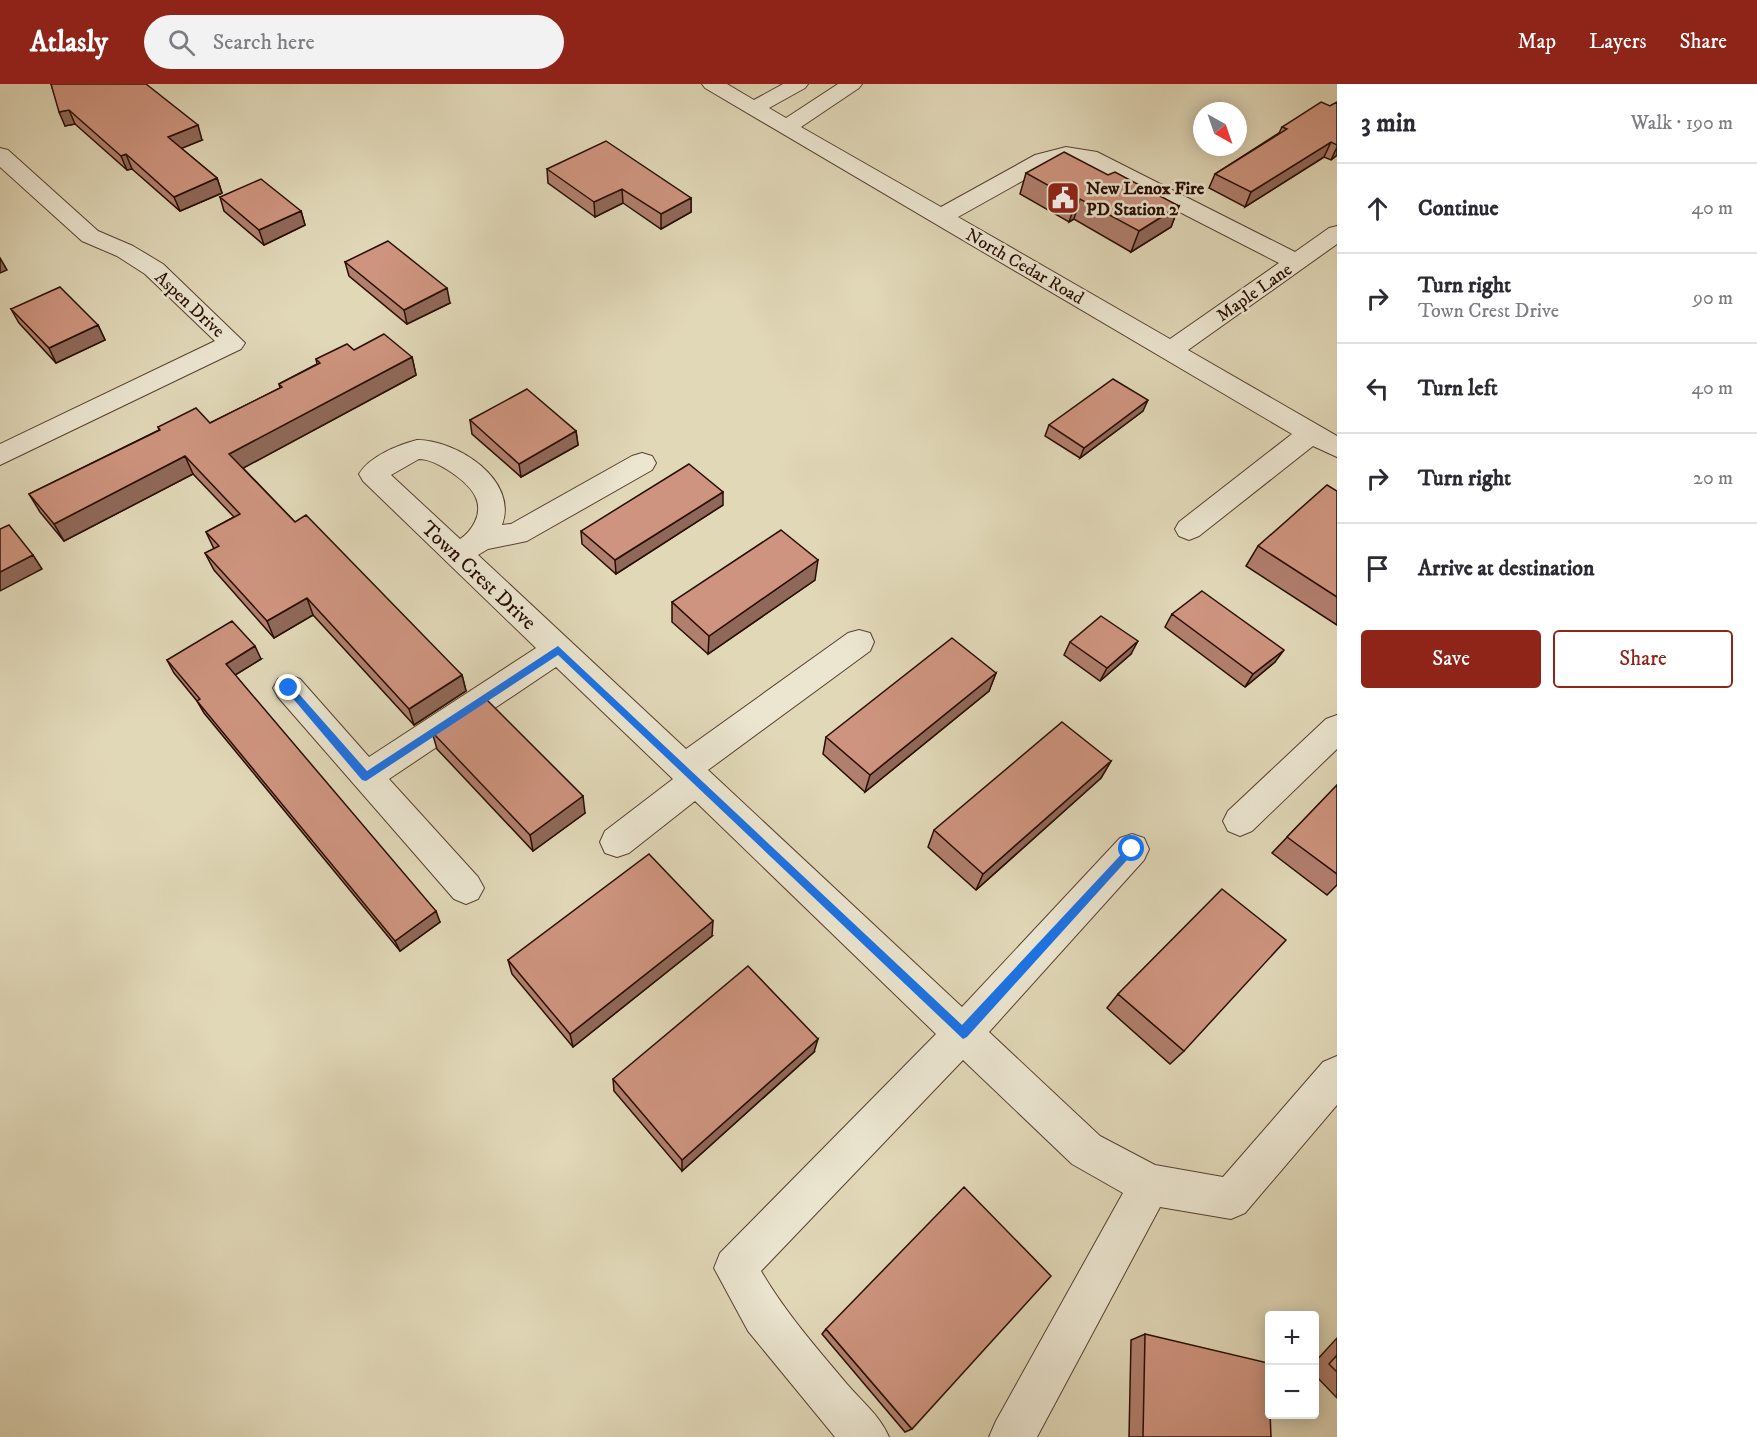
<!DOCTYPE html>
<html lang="en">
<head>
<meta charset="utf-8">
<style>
  :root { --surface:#fff; --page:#f2f2f3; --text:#2b2b33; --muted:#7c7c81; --line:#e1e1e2; --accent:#8f2418 }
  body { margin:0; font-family:"IM FELL DW Pica",serif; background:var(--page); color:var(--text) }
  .controls { position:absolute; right:18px; bottom:18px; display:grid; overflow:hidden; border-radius:6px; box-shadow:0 3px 15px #0003 }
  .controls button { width:54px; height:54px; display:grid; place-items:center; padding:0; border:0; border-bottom:2px solid var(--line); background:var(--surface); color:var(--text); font:30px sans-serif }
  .compass { position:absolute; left:1193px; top:18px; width:54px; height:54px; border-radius:50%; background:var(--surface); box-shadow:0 3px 15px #0003; rotate:140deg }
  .stop { position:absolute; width:18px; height:18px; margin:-14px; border:4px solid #1a73e8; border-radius:50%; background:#fff }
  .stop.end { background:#1a73e8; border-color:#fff; box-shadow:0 2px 6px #0008 }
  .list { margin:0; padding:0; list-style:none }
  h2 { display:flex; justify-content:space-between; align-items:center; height:78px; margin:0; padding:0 24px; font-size:26px }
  h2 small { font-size:20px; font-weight:400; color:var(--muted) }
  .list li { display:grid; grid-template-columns:39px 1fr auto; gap:18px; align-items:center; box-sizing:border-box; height:90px; padding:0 24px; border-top:2px solid var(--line) }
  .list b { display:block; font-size:22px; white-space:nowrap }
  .list p { margin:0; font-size:20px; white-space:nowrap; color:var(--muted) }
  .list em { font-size:20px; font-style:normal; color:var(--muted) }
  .actions { display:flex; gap:12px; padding:18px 24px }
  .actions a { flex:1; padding:14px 0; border:2px solid var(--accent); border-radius:6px; text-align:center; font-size:21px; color:var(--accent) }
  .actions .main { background:var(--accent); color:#fff }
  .icon { flex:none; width:33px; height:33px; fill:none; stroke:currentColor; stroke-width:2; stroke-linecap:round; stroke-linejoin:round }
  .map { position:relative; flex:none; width:1337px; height:1353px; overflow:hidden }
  header { display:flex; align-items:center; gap:36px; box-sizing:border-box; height:84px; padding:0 30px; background:var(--accent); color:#fff }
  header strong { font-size:28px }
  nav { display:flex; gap:33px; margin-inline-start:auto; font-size:21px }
  .search { width:420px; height:54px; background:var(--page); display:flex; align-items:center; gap:15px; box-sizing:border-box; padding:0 21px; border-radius:33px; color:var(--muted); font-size:22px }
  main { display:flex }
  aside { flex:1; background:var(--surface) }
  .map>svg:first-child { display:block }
</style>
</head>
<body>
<header>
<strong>Atlasly</strong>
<div class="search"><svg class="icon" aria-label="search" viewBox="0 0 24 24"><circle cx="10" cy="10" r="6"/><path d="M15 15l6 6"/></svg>Search here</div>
<nav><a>Map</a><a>Layers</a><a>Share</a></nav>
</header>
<main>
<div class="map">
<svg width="1337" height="1353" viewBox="0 0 1337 1353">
  <rect width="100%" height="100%" fill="#e1d8b8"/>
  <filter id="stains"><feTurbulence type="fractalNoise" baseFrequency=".00333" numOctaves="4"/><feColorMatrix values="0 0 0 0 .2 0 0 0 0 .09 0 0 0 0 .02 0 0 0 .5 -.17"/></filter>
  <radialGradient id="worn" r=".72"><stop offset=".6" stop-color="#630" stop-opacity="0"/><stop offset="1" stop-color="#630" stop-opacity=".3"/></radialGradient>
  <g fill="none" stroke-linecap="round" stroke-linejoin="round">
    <defs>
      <path id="minor" d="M702,0H727L754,16L783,0H808L805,4L769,24L786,34L838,0H862L859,4L801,43L941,123L1035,71L1066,63L1097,68L1295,168L1329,144L1337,142V160L1188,266L1337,352V373L1313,362L1199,452L1189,456L1179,452L1175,445L1179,438L1292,350L705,4ZM1066,77L1084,79L1279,179L1170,255L958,133L1051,81Z
        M0,64L8,66L98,147L133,162L163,180L245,259L241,265L0,381V360L215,257L145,190L117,172L82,157L0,83Z
        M417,356C457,356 519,396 502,441L511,440L632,372L642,369L652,372L656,379L652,386L527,457L488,465L478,471L686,665L848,549L859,546L870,549L874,558L870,567L708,686L962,923L1120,754L1132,750L1144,754L1149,765L1144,776L989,948L1100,1052L1155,1081L1223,1093L1323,978L1337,972V1021L1245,1129L1231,1135L1160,1123L1037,1353H989L996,1337L1123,1109L1072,1080L963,976L761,1187C785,1228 816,1263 846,1299C861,1317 879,1330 889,1353H835L748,1247L714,1184L720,1169L936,950L695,717L629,769L617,773L605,769L600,758L605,747L673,695L556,583L389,695L478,793L484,804L478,815L466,820L454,815L278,613L273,604L278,595L289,591L300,595L369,673L536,564L363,397L359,390C370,372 398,361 417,356ZM419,375C436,375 470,398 476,414C483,430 472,447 460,455L391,391Z
        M1337,631V665L1252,747L1240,752L1228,747L1223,737L1228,727L1326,635Z"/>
    </defs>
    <!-- minor casing -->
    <use href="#minor" stroke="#574030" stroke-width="2"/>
    <!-- minor -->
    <use href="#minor" fill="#ece6d1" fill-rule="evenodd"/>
  </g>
  <!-- wall -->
  <path fill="#b17f6d" stroke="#290e03" stroke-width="1.5" d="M51,0L202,56L181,64L217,94L222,109L180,127L132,85L127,86L75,40L65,42Z
    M1337,18V71L1331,76L1324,73L1245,123L1209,104L1215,90L1279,49L1282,43L1330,22Z
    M547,85L691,114V128L661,145L623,119L595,133L548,99Z
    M1026,89L1108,91L1179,122L1171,143L1131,168L1074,135L1069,138L1020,110Z
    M220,113L301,127L305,141L264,161L224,127Z
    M345,178L450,219L407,240L349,192Z
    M11,225L98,241L105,256L56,279L19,239Z
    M354,266L412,273L416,291L243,384L295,438L462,591L466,607L414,641L313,531L274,554L214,486L205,469L214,465L206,448L234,433L193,390L64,457L40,428L29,410L159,346L158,343L210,339L280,304L279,300L317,280L316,275Z
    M1143,327L1080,374L1045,352L1049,341Z
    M470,336L576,347L578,361L521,393L472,350Z
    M1337,407V541L1246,482L1258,462Z
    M723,421L616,490L582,460L581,447Z
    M815,496L708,570L672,538V518Z
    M1172,530L1275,578L1245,603L1165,543Z
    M1070,558L1131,570L1100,597L1064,571Z
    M261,575L235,591L440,838L400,867L204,629L197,617L174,589L167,576Z
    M996,589L989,607L865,708L823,670L826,653Z
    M432,648L585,729L533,767L437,665Z
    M1111,677L1101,694L976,806L928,763L934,746Z
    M1337,701V801L1327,811L1272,769Z
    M712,852L573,963L512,890L508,876Z
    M1118,910L1184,967L1170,980L1107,924Z
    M814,968L682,1087L614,1007L613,995Z
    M826,1245L912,1345L905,1348L822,1250Z
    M1145,1250L1271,1353H1129L1131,1256Z
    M1337,1254V1314L1314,1290V1279Z"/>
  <!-- shaded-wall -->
  <path fill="#906859" stroke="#290e03" stroke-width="1.5" d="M69,26L75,40L65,42L59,28Z
    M198,41L202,56L173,68L168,53Z
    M1331,58L1324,73L1245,123L1251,108Z
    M1337,63V71L1331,76Z
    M126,70L132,85L127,86L121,72Z
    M217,94L222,109L180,127L174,113Z
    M622,105L623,119L595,133L594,118Z
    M691,114V128L661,145V130Z
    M1080,115L1074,135L1069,138L1076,117Z
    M1179,122L1171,143L1131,168L1139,147Z
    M301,127L305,141L264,161L259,146Z
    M0,174L7,186L0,189Z
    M447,204L450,219L407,240L404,226Z
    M98,241L105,256L56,279L49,264Z
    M412,273L416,291L236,388L229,370Z
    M1148,316L1143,327L1080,374L1084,364Z
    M576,347L578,361L521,393L519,380Z
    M185,372L193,390L64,457L54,440Z
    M723,408V421L616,490L615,476Z
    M33,471L42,485L0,507V488Z
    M818,476L815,496L708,570L709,552Z
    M307,514L313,531L274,554L267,537Z
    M1138,557L1131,570L1100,597L1107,584Z
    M255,562L261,575L232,593L226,580Z
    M1284,566L1275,578L1245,603L1253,590Z
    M996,589L989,607L865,708L870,691Z
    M462,591L466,607L414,641L409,625Z
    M1111,677L1101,694L976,806L983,790Z
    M583,712L585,729L533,767L530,751Z
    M436,827L440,838L400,867L395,857Z
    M713,837L712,852L573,963L570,950Z
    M818,955L814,968L682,1087V1076Z"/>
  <!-- building -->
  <path fill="#ce947f" stroke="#290e03" stroke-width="1.5" d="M51,0H146L198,41L168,53L217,94L174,113L126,70L121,72L69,26L59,28Z
    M1321,18L1330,22L1337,18V61L1331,58L1251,108L1215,90L1287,45L1282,43Z
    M606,57L691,114L661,130L622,105L594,118L547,85Z
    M1064,68L1108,91L1115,88L1179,122L1139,147L1080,115L1076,117L1026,89Z
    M261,95L301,127L259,146L220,113Z
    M388,157L447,204L404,226L345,178Z
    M60,203L98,241L49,264L11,225Z
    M384,250L412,273L229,370L295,438L306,431L462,591L409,625L307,514L267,537L205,469L219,462L206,448L240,430L185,372L54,440L29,410L160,346L158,343L196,324L210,339L282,303L279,300L320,279L316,275L347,260L354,266Z
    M1113,295L1148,316L1084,364L1049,341Z
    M527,305L576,347L519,380L470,336Z
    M689,380L723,408L615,476L581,447Z
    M1327,401L1337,407V513L1258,462Z
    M9,441L33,471L0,488V445Z
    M781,446L818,476L709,552L672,518Z
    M1202,507L1284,566L1253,590L1172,530Z
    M1101,532L1138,557L1107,584L1070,558Z
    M232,537L255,562L226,580L436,827L395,857L197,617L200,615L167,576Z
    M952,554L996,589L870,691L826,653Z
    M484,613L583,712L530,751L432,648Z
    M1062,638L1111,677L983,790L934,746Z
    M1337,701V790L1287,753Z
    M649,770L713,837L570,950L508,876Z
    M1222,805L1286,856L1184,967L1118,910Z
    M748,882L818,955L682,1076L613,995Z
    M964,1103L1051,1192L912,1345L826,1245Z
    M1145,1250L1268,1279L1271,1353H1143Z
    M1337,1271V1288L1329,1280Z"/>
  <!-- route -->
  <path fill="#1a73e8" d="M558,562L962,941L1129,762H1136L1137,765L967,953L963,955L558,571L366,697L362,696L284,604L285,602H292L367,687Z"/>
  <!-- icons -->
  <defs>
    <symbol id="civic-square" viewBox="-11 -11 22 22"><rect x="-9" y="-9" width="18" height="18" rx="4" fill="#8f2418" stroke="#ece6d1"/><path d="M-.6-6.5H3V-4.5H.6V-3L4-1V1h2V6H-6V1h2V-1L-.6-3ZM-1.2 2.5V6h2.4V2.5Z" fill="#fff"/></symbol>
  </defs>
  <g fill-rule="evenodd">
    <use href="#civic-square" x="1044" y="95" width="38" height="38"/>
  </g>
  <g text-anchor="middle" stroke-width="5" stroke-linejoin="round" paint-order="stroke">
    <!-- far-poi labels -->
    <g font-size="18" font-weight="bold" fill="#290e03" stroke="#ece6d1" text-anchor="start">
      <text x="1086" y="110">New Lenox Fire<tspan x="1086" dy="21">PD Station 2</tspan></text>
    </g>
    <!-- far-street labels -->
    <g font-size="18" fill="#290e03" stroke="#ece6d1">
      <text transform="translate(1025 182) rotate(30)" y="6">North Cedar Road</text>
      <text transform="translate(1254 208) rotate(-35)" y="6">Maple Lane</text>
      <text transform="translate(190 220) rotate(43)" y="6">Aspen Drive</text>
    </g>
    <!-- street labels -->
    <g font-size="21" fill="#290e03" stroke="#ece6d1">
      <text transform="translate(479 491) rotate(43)" y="7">Town Crest Drive</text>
    </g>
  </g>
  <rect width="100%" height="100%" filter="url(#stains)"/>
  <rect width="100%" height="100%" fill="url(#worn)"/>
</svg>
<div class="controls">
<button>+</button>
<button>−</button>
</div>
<svg class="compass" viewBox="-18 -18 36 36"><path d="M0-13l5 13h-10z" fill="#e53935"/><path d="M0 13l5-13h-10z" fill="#7c7c81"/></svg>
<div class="stop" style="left:1132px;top:765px"></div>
<div class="stop end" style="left:289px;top:604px"></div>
</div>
<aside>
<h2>3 min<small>Walk · 190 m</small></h2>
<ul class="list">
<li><svg class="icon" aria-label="ahead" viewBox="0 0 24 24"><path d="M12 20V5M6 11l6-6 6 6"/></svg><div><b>Continue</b></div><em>40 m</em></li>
<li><svg class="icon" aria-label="right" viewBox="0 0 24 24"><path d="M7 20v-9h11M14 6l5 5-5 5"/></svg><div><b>Turn right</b><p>Town Crest Drive</p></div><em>90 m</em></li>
<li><svg class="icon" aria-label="left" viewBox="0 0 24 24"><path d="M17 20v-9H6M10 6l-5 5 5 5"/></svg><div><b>Turn left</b></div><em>40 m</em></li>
<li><svg class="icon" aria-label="right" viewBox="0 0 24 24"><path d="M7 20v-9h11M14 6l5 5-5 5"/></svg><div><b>Turn right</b></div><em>20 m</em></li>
<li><svg class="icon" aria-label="arrive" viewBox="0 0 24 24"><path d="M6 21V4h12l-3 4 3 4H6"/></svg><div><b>Arrive at destination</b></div></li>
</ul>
<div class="actions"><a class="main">Save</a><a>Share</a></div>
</aside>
</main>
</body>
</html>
